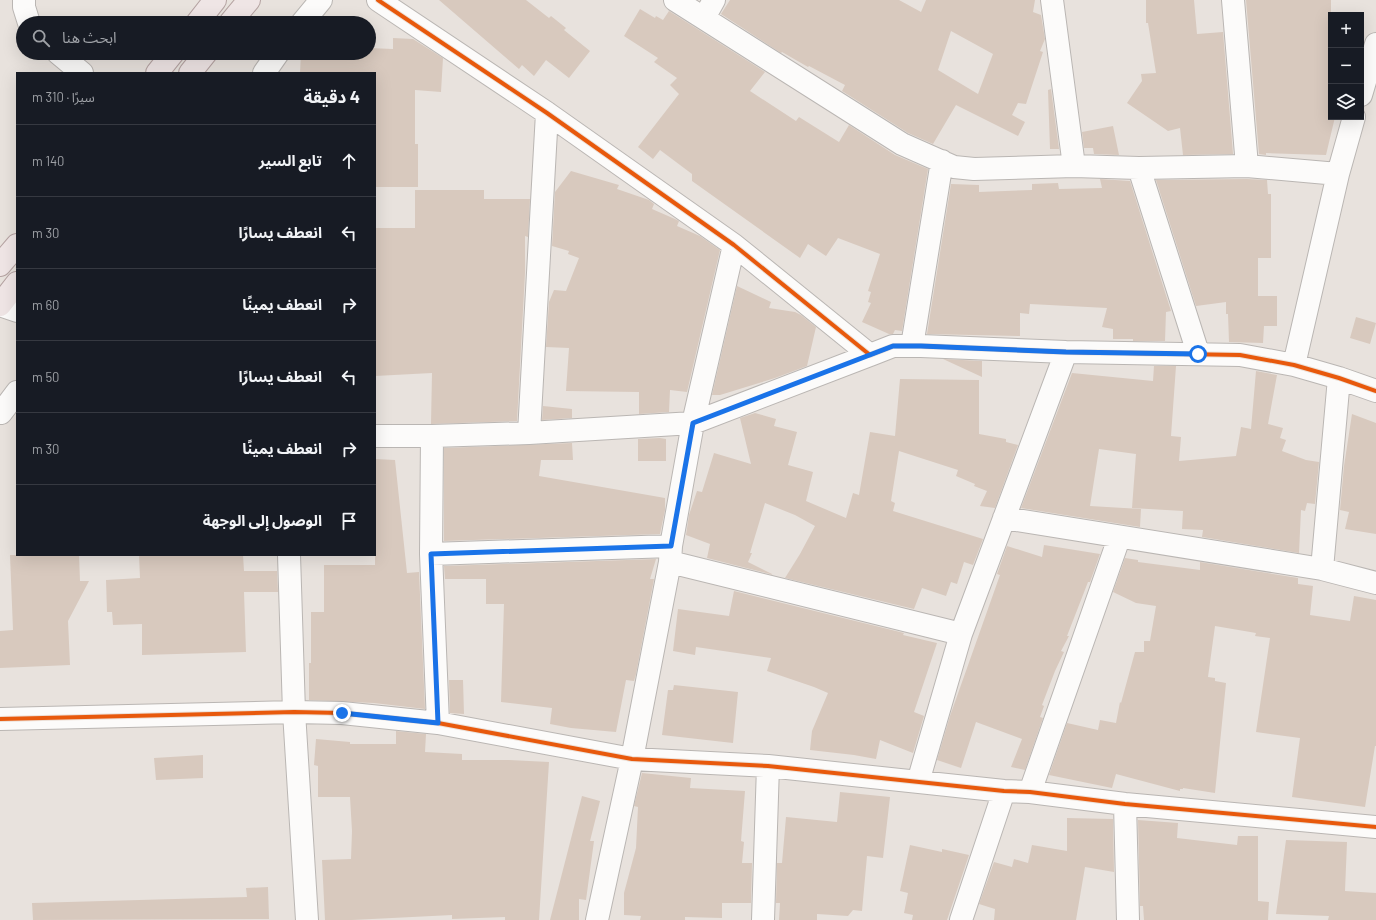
<!DOCTYPE html>
<html lang="ar">
<head>
<meta charset="utf-8">
<style>
  :root { --surface:#171b24; --page:#20242c; --text:#f1f3f6; --muted:#9ea1a6; --line:#363941 }
  body { margin:0; font-family:Barlow,"Noto Sans Arabic",sans-serif; background:var(--page); color:var(--text); direction:rtl }
  .controls { position:absolute; right:12px; top:12px; display:grid; overflow:hidden; border-radius:0px; box-shadow:0 4px 16px #0002 }
  .controls button { width:36px; height:36px; display:grid; place-items:center; padding:0; border:0; border-bottom:1px solid var(--line); background:var(--surface); color:var(--text); font:20px sans-serif }
  .stop { position:absolute; width:12px; height:12px; margin:-9px; border:3px solid #1a73e8; border-radius:50%; background:#fff }
  .stop.end { background:#1a73e8; border-color:#fff; box-shadow:0 1px 4px #0008 }
  .list { margin:0; padding:0; list-style:none }
  h2 { display:flex; justify-content:space-between; align-items:center; height:52px; margin:0; padding:0 16px; font-size:17px }
  h2 small { font-size:13px; font-weight:400; color:var(--muted) }
  .list li { display:grid; grid-template-columns:26px 1fr auto; gap:12px; align-items:center; box-sizing:border-box; height:72px; padding:0 16px; border-top:1px solid var(--line) }
  .list b { display:block; font-size:15px; white-space:nowrap }
  .list em { font-size:13px; font-style:normal; color:var(--muted) }
  .icon { flex:none; width:22px; height:22px; fill:none; stroke:currentColor; stroke-width:2; stroke-linecap:round; stroke-linejoin:round }
  .map { position:relative; flex:none; width:1376px; height:920px; overflow:hidden; direction:ltr }
  .search { position:absolute; background:var(--surface); box-shadow:0 4px 16px #0002; left:16px; top:16px; width:360px; height:44px; display:flex; align-items:center; gap:10px; box-sizing:border-box; padding:0 14px; border-radius:22px; color:var(--muted); font-size:15px }
  .panel { position:absolute; background:var(--surface); box-shadow:0 4px 16px #0002; left:16px; top:72px; width:360px; height:484px; border-radius:0px; direction:rtl }
  .map>svg:first-child { display:block }
</style>
</head>
<body>
<div class="map">
<svg width="1376" height="920" viewBox="0 0 1376 920">
  <rect width="100%" height="100%" fill="#e8e2dd"/>
  <!-- building -->
  <path fill="#d8c9be" fill-rule="evenodd" d="M439,0H526L549,18L551,16L566,28L564,30L590,51L569,78L546,60L534,76L522,65L519,69Z
    M730,0H899L921,12L926,0H1035L1033,12L1041,15L1045,39L1040,51L1043,52L1026,104L1018,103L1012,115L1025,122L1018,136L956,105L933,144L908,133L842,91L845,85L809,66L808,67L782,52L781,53L721,14ZM951,31L993,54L978,94L938,70Z
    M1146,0H1194L1197,34L1223,32L1233,154L1183,155L1180,128L1168,131L1127,103L1142,81L1141,74L1156,73L1148,23H1146Z
    M1246,0H1331V35H1328V79H1331V117H1335L1326,155L1266,153V155L1259,154Z
    M640,9L655,18L656,16L663,20L669,11L765,72L750,91L796,121L799,117L839,142L849,125L895,155L928,169L902,331L895,330L893,334H889L862,322L871,303L868,302L871,292L868,291L880,254L838,238L826,256L808,244L800,258L692,181V174L660,150L653,159L638,147L679,94L670,85L677,78L654,62L658,58L624,36Z
    M393,38L413,39L443,58L441,92L415,90V144H418V187H375V73H300L301,53H369V48L393,49Z
    M1051,89L1059,149H1050L1048,90Z
    M1113,126L1119,155L1094,154L1093,148H1084L1082,132Z
    M571,171L619,185L617,189L649,200L654,204L652,209L675,219L679,221L677,226L700,236L720,250L687,392L670,390L669,412L639,414V392L566,391L569,348L546,347L549,302L554,290L566,291L579,258L568,254L569,251L552,246L555,192Z
    M1100,179L1130,181L1171,311L1166,312L1165,341H1133V339H1113V329L1102,327L1107,308L1030,304L1029,314L1020,313V336L927,334L951,184L979,185V192L1032,190V184L1058,183L1059,189L1102,188Z
    M1247,179L1267,180L1268,194H1271V258H1258V296H1277V326H1264L1263,343L1229,342L1228,314H1226V302L1196,306L1156,180Z
    M415,190H484V199H530L528,237L525,236V273L517,421L431,424L432,373L375,376V228H415Z
    M737,286L771,302L769,308L795,312L801,315L816,327L807,366L775,378L720,395H712Z
    M1356,317L1376,323L1370,344L1350,338Z
    M943,359L982,361V377Z
    M1154,366H1176L1171,436L1181,437L1179,461L1236,456L1241,427L1251,429L1256,371L1277,375L1268,424L1283,428L1280,438L1286,440L1282,451L1306,460L1319,462L1315,504L1307,503L1305,511L1301,510L1299,553L1202,537L1203,530L1182,529L1183,511L1132,508L1136,454L1099,449L1090,506L1141,509L1140,527L1021,508L1072,373L1153,381Z
    M900,379L979,380V434L1006,439V442L1018,445L995,508L980,506L987,491L974,486L975,484L956,476L958,470L899,451L891,501L895,503L893,511L983,539L973,565L964,562L957,584L951,582L946,596L922,588L914,609L785,578L800,554L815,526L795,515L765,503L750,553H752L748,562L774,575L707,558L710,544L686,535L689,515L697,491L702,492L714,453L751,464L740,418L755,413L776,419L774,426L797,432L788,465L813,472L806,501L846,518L853,493L859,495L870,432L895,436Z
    M543,406L572,409V418L542,420Z
    M1352,414L1376,423V534L1345,529L1349,512L1340,510L1344,466Z
    M660,438L666,439V461H638V439Z
    M572,443L573,460H541L539,476L665,498V510L660,534L444,541V448Z
    M375,459L395,460L407,573L419,572L425,709L374,703L309,700V663H311V612H324V565H375Z
    M1044,545L1100,554L1090,582H1088L1067,636H1069L1061,651L1064,652L1055,671L1042,705L1044,706L1040,717L1043,718L1025,770L1011,767L1022,739L976,722L961,768L937,760L950,716L1000,575L997,574L1007,546L1042,557Z
    M10,555H79L80,581H89L68,621L70,665L0,668V631L13,630Z
    M139,555H243L244,571H277L278,592H244L246,652L142,655V624L113,625L112,612H107L106,580L140,578Z
    M1125,558L1138,560V562L1200,570V562L1298,578V584L1313,586L1310,615L1350,621L1354,596L1376,600V746H1375L1365,807L1292,797L1300,738L1256,732L1270,638L1255,636L1256,633L1215,626L1208,677L1215,678V681L1226,683L1215,793L1183,788V789H1180V791L1116,774L1112,788L1049,775L1067,723L1098,730L1100,720L1116,723L1120,702L1121,703L1135,652H1144V641H1150L1156,606L1136,603L1113,592Z
    M656,559L650,579H654L636,674L634,681L626,680L616,732L571,728L550,724L552,708L501,702L504,604H486V579H445L444,566Z
    M734,591L904,633L903,635L937,643L914,712L924,716L913,753L880,740L876,759L854,755L810,750L812,731L828,693L814,687L767,671L771,658L696,647L695,655L673,651L678,609L729,616Z
    M449,680H463L464,714L450,713Z
    M674,685L738,692L733,743L662,735L668,690H673Z
    M396,731L426,734L425,752L462,754V760H509L549,762L539,920H505V917L452,919V915L352,920H325L322,860L351,859L352,831L350,797H318V766L314,765L316,739L350,742V744H396Z
    M203,755V778L156,780L154,758Z
    M642,773L691,778L690,788L745,791L741,841L744,842L742,863H752L751,903H722V918L685,917V920H640L641,916L624,915V893L636,848L638,807L634,806Z
    M840,792L890,797L883,858L867,856L862,911L853,910L848,916L817,914V920H779L780,903H776L777,863H782L786,817L837,822Z
    M582,796L600,801L590,841H594L586,900L579,899V920H550Z
    M1067,818L1113,819L1114,872L1085,867L1076,920H994L995,909L979,904L994,862L1012,867L1014,859L1028,863L1032,845L1067,851Z
    M1138,820L1178,823L1177,838L1237,845L1238,836H1258V901L1269,902L1268,920H1144L1143,906H1140Z
    M1286,840L1347,842L1345,891L1376,893V920H1328L1329,916L1276,914Z
    M910,845L942,852V849L969,855L947,920H912L913,915L904,913L908,893L900,891Z
    M268,887L269,919L33,920L32,903L247,897L246,888Z"/>
  <g fill="none" stroke-linecap="round" stroke-linejoin="round">
    <defs>
      <path id="minor" d="M24,0V7L29,23
        M378,0L547,113L734,245L870,355L893,346H921L1066,352L1240,355L1294,365L1339,378L1376,391
        M675,0L902,144L954,167L974,169L1074,166L1139,168L1247,166L1338,174
        M1052,0L1074,166
        M1233,0L1247,166
        M704,18L714,0
        M302,23L321,0
        M58,53L82,73
        M264,73L278,53
        M1361,95L1376,44
        M1139,168L1198,353
        M0,305L17,311
        M912,346L942,161
        M1294,365L1338,174L1354,117
        M1,413L17,392
        M529,433L547,113
        M375,436H432L529,433L693,423L870,355
        M432,436L431,554L438,723
        M1004,518L1322,569L1376,583
        M431,554L671,546
        M289,555L294,712L307,920
        M670,562L961,634
        M1322,569L1339,378
        M0,719L294,712L342,713L438,723L632,759L768,766L1004,791L1030,792L1125,804L1376,827
        M918,782L961,634L1066,352
        M1030,792L1119,538
        M1125,804L1128,920
        M597,920L632,759L670,562L671,546L693,423L734,245
        M763,920L768,766
        M961,920L1004,791"/>
      <path id="major" d="M197,23L215,0
        M230,23L249,0
        M157,73L173,53
        M190,73L206,53
        M0,265L17,245
        M0,305L17,283"/>
    </defs>
    <!-- minor casing -->
    <use href="#minor" stroke="#bab6b3" stroke-width="24"/>
    <!-- major casing -->
    <use href="#major" stroke="#b5a3a2" stroke-width="24"/>
    <!-- minor -->
    <use href="#minor" stroke="#fcfbfa" stroke-width="22"/>
    <!-- major -->
    <use href="#major" stroke="#efe5e5" stroke-width="22"/>
    <defs>
      <path id="cycleway" d="M378,0L547,113L734,245L870,355L893,346H921L1066,352L1240,355L1294,365L1339,378L1376,391
        M0,719L294,712L342,713L438,723L632,759L768,766L1004,791L1030,792L1125,804L1376,827"/>
    </defs>
    <!-- cycleway casing -->
    <use href="#cycleway" stroke="#ece1d9" stroke-width="6"/>
    <!-- cycleway -->
    <use href="#cycleway" stroke="#e8590c" stroke-width="4"/>
  </g>
  <g fill="none" stroke-linecap="round" stroke-linejoin="round">
    <!-- route -->
    <path stroke="#1a73e8" stroke-width="5" d="M342,713L438,723L431,554L671,546L693,423L893,346H921L1066,352L1198,354"/>
  </g>
</svg>
<div class="controls">
<button>+</button>
<button>−</button>
<button><svg class="icon" aria-label="layers" viewBox="0 0 24 24"><path d="M12 4l9 5-9 5-9-5zM3 14l9 5 9-5"/></svg></button>
</div>
<div class="stop" style="left:1198px;top:354px"></div>
<div class="stop end" style="left:342px;top:713px"></div>
<div class="search"><svg class="icon" aria-label="search" viewBox="0 0 24 24"><circle cx="10" cy="10" r="6"/><path d="M15 15l6 6"/></svg>ابحث هنا</div>
<section class="panel">
<h2>4 دقيقة<small>سيرًا · 310 m</small></h2>
<ul class="list">
<li><svg class="icon" aria-label="ahead" viewBox="0 0 24 24"><path d="M12 20V5M6 11l6-6 6 6"/></svg><div><b>تابع السير</b></div><em>140 m</em></li>
<li><svg class="icon" aria-label="left" viewBox="0 0 24 24"><path d="M17 20v-9H6M10 6l-5 5 5 5"/></svg><div><b>انعطف يسارًا</b></div><em>30 m</em></li>
<li><svg class="icon" aria-label="right" viewBox="0 0 24 24"><path d="M7 20v-9h11M14 6l5 5-5 5"/></svg><div><b>انعطف يمينًا</b></div><em>60 m</em></li>
<li><svg class="icon" aria-label="left" viewBox="0 0 24 24"><path d="M17 20v-9H6M10 6l-5 5 5 5"/></svg><div><b>انعطف يسارًا</b></div><em>50 m</em></li>
<li><svg class="icon" aria-label="right" viewBox="0 0 24 24"><path d="M7 20v-9h11M14 6l5 5-5 5"/></svg><div><b>انعطف يمينًا</b></div><em>30 m</em></li>
<li><svg class="icon" aria-label="arrive" viewBox="0 0 24 24"><path d="M6 21V4h12l-3 4 3 4H6"/></svg><div><b>الوصول إلى الوجهة</b></div></li>
</ul>
</section>
</div>
</body>
</html>
